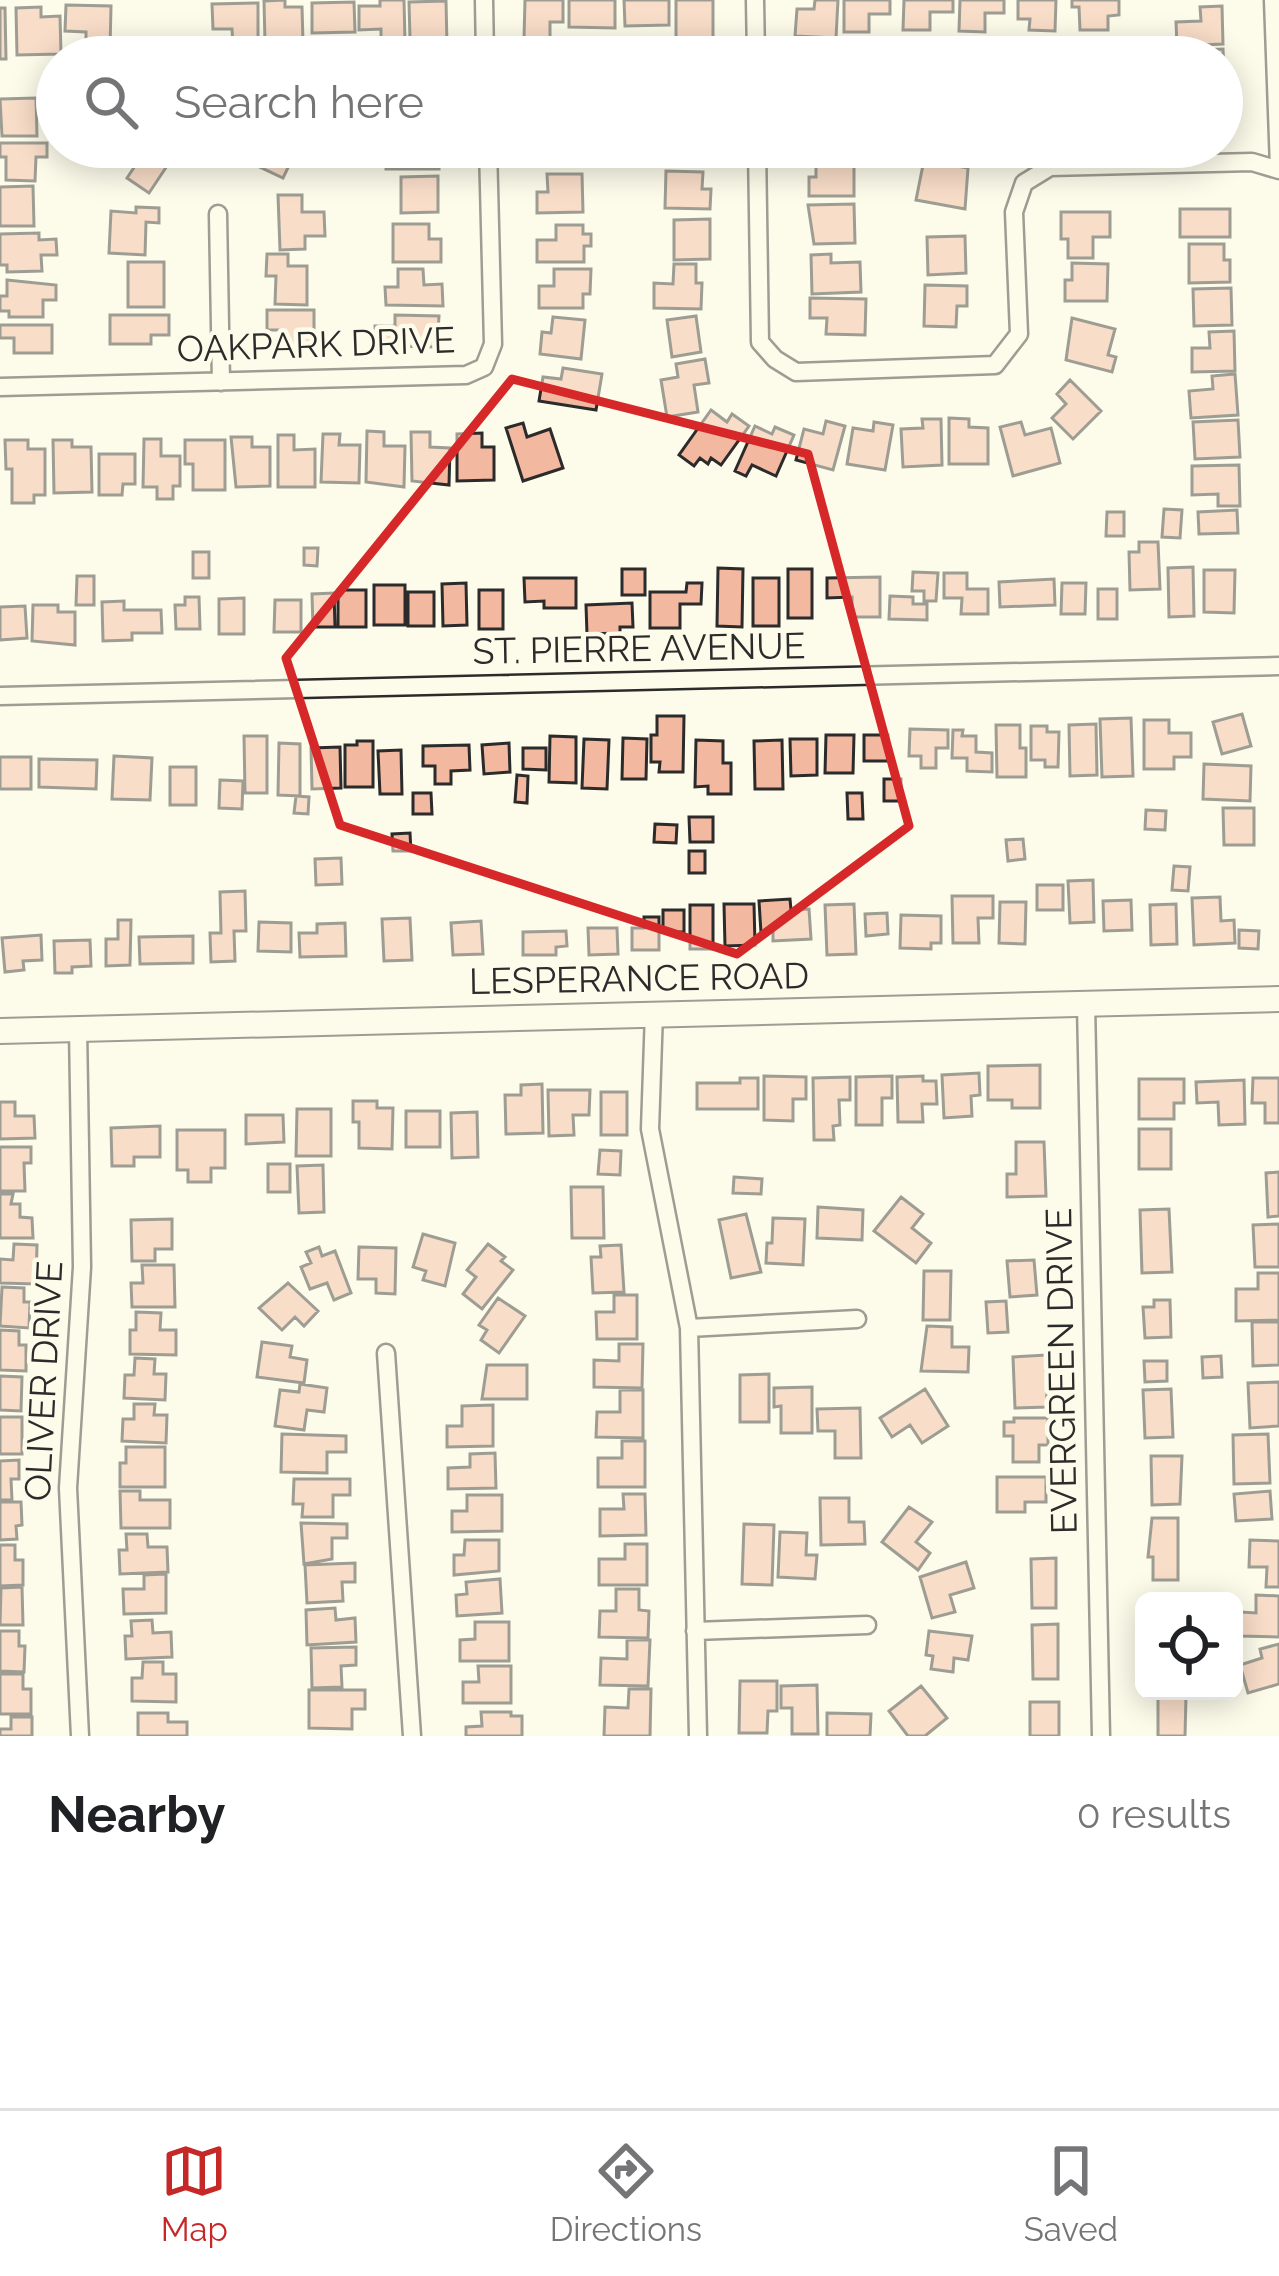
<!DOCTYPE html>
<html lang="en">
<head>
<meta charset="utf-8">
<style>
  :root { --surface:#fff; --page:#f2f2f2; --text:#202124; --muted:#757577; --line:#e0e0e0; --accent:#c62828 }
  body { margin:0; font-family:Raleway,sans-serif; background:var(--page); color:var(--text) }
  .controls { position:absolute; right:36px; bottom:36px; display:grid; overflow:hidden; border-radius:18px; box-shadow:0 6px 30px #0003 }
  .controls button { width:108px; height:108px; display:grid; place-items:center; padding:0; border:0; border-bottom:3px solid var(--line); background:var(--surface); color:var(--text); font:60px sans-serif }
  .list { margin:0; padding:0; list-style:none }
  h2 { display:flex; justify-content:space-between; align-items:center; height:156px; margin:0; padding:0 48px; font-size:51px }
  h2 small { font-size:39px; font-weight:400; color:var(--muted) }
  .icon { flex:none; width:66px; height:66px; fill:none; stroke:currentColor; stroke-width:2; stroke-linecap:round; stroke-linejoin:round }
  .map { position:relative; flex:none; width:1279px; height:1736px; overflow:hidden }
  .search { position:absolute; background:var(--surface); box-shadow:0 6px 30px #0003; left:36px; right:36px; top:36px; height:132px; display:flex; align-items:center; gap:30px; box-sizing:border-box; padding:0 42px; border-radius:66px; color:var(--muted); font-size:45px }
  .sheet { height:372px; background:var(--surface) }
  nav { display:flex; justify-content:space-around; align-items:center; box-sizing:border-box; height:168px; border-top:3px solid var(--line); background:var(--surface); font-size:33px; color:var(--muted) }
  nav a { display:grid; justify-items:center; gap:6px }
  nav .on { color:var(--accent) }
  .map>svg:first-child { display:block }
</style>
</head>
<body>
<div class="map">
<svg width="1279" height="1736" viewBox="0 0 1279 1736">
  <rect width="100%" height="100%" fill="#fdfbea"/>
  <!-- building -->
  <path fill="#f2b8a0" stroke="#2b2b2b" stroke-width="3" d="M285,0V7H302L303,42L265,43L264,1Z
    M380,0H404L405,43L381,44V29L359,30V6H380Z
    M525,0H563V22H550V40L524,39Z
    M569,0H615V28L569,27Z
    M624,0H669V25L625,26Z
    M676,0H713V38H676Z
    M815,0H838L836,38L795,36L797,9H814Z
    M844,0H890V14H869V32H844Z
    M904,0H953V12H930V30H903Z
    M960,0H1004V13H985V32L959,31Z
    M1018,0H1056L1055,31L1029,30L1030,19H1018Z
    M1072,0H1119V15L1108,16V30H1080L1079,7H1072Z
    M446,1L447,45H424V38H410L409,2Z
    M354,2L355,32L312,33V3Z
    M258,3V46H233L232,29H213L212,4Z
    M66,5L111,6L110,49L86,48V32L65,31Z
    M1222,6L1223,44L1177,46L1176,22L1201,21L1200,7Z
    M41,7V17L60,16L61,54L17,55L16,8Z
    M0,8H5L6,59H0Z
    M1223,49L1225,88L1222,89V57H1201V50Z
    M36,98L37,136H2L0,99Z
    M0,143H47V157H36L35,181L6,180V157H0Z
    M129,147L154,151L156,147L179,148L149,193L127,178L135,166L122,157Z
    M190,147H236V160L211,159V154L190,153Z
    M251,147H298L283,178L245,160Z
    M386,147H439V169H386Z
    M535,147H578V165L545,166V156H535Z
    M661,147H700V159L661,160Z
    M816,157H854V196H809V177H816Z
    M924,160L968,168L965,209L916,200Z
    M666,171L703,172L702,189H711L710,209L665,208Z
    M547,174H582L583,212L537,213V192H548Z
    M438,176V212L401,213V177Z
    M33,186L34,226H0V187Z
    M278,195H302V212H324L325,236H305V249L280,250Z
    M854,204L855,243L814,244L808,205Z
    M136,207L159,208V223L146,222L145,255L109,253L111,211L136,213Z
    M1180,209H1230V237H1180Z
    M1061,212H1110V237H1093V258H1068V239H1061Z
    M710,219V259L674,260V220Z
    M393,224H429V239H441V262H393Z
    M556,225H583V234H591V246H584V262H537V240H556Z
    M39,233V240L56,239L57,255H41L42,271L7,272V265H0V234Z
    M965,236L966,273L928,275L927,237Z
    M1189,244H1224V260H1230V282L1189,283Z
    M267,254H288V266H307V305L275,304L276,276H266Z
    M831,254V263L860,262L861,292L812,294L811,255Z
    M128,262H164V307H128Z
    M1072,263L1108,264L1107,301H1065V280H1072Z
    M674,264H696V283H702L701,309L654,308V283L673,284Z
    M398,269H423L424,285L442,284L443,306L386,305L385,287H398Z
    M554,269H591L590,294H583V308H539V286H554Z
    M7,280L56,285V300H43V317H9V311H0V296H7Z
    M925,285L967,286V306H957L956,327L924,326Z
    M1231,288L1232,325L1194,326L1193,289Z
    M810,298L866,299L865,335L826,334L827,318H810Z
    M267,310H314V349H283V330H267Z
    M110,315H169V335H151V344H110Z
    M395,315L439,316L437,347L375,346V326H395Z
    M696,316L701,352L672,357L667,320Z
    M553,317L585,320L581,359L540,354L542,332L551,333Z
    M1072,318L1115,329L1108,355L1116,357L1112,372L1066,360Z
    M0,325H52V353H14V338H0Z
    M1234,331L1235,371L1192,372V348H1210L1209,332Z
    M705,359L709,383L694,385L698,412L667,417L661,380L678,377L676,364Z
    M563,368L602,374L596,410L539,401L543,377L561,379Z
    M1235,374L1238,415L1191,418L1189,391L1213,389L1212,376Z
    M1070,380L1101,411L1073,439L1052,418L1066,404L1057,394Z
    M711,410L727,422L732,414L749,426L721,465L711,458L708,464L700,458L694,466L679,455Z
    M949,418L969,419V427L988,428V464H949Z
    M922,419H941L942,465L903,467L901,429L923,428Z
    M1238,420L1240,457L1195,459L1193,422Z
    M826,421L845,426L833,470L796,460L804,429L823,434Z
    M874,422L893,425L885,470L847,464L853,428L873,431Z
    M1021,422L1025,435L1051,428L1060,463L1013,476L1000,427Z
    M523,423L527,437L550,429L563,468L523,481L506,428Z
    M755,426L772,434L775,427L794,435L776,476L752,465L746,476L735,471Z
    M367,431L384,432V446H405L404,487L366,482Z
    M411,432H430V447L450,448L449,485L412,481Z
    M482,433V447H494V480L457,481V434Z
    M323,434H340L339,445H360L359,483L321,482Z
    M278,435H294V450L315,449V487H278Z
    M231,437H252V447H270V486L236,487Z
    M144,439H161V456H180V486H173V499H157V487H143Z
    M5,440H28V449H45V495H34V503H12V469H6Z
    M53,440H72V447H91L92,492L54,493Z
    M185,440H225V490H193V464H185Z
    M99,454H135V484H123L122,495H99Z
    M1239,465L1240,506H1218V494L1192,495V466Z
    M1164,509L1182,510L1180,538L1162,537Z
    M1237,510L1238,533L1199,534L1198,512Z
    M1107,512H1124V536H1106Z
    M1139,542H1158L1160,589L1130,590L1129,552H1139Z
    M304,548H318L317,566L304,565Z
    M193,552H209V578H193Z
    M1193,567L1194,616L1169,617L1168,568Z
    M718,568L743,569L742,627L717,626Z
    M622,569H645V595H622Z
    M788,569H812V618H788Z
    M1204,570H1235L1234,613L1204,612Z
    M913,572L938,573L936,601H924V591H912Z
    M944,573H967V589H988V614H961L962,598H944Z
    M77,576H94V605H76Z
    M880,577V617H852V597L827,598V578Z
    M524,578H576V608H544V601L525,602Z
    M753,578H779V626H753Z
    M1054,579L1055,605L1000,607L999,582Z
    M466,583L467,625L443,626L442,584Z
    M687,583H702L701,604H680V628H650V592H686Z
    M1062,583H1086L1085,614H1061Z
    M374,585H405V625H374Z
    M1098,589H1117V619H1098Z
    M338,590H366V627H338Z
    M479,590H503V629H479Z
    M408,592H434V626H408Z
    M334,593L335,627H313L312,594Z
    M890,596L913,597V604H927V620L889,619Z
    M185,597H199L200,629H176L175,605H185Z
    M244,598V634H219V599Z
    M275,600H301V632H274Z
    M124,601V610H161L162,633H132V640L103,641L102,602Z
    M632,603L633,627H620V633L587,634L586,605Z
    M33,605H58V612H75V645L32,641Z
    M25,606L27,638L0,640V607Z
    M1242,714L1251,746L1222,754L1213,722Z
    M657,716H684L683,772H659L660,762H651V735H657Z
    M1131,718L1133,776L1102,777L1100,719Z
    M1144,720H1169V733H1191V757H1174V769H1144Z
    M1096,724L1097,775L1070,776L1069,725Z
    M996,725H1020V748H1026V777H997Z
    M1031,726H1047V732H1059L1058,767H1045V760H1031Z
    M910,729L948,730V748H936V768H921V756H909Z
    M953,730H963L962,736H976V752L992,753V772L967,771V758H952Z
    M826,735H854L853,773H825Z
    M864,735H888V761H864Z
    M244,736H267V793H245Z
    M550,736L576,737V783L549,782Z
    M623,738L647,739L646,779H622Z
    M584,739L609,740L607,789L582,788Z
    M790,739H817V775L791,776Z
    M696,740L723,741V763H731V794H708V786L695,787Z
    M782,740L783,789H755L754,741Z
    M357,741H373V787H345V745H357Z
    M279,743L300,744V796L278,795Z
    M509,743L510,772L484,774L482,745Z
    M469,745L470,770L451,771V784H435V766H423V746Z
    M340,747L341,788L312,789L311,748Z
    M523,748H546V770L523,769Z
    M401,750L402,794H380L378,751Z
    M114,756L152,758L150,800L112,799Z
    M0,757H31V789H0Z
    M39,759L97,760L96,789L39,787Z
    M1204,764L1251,766L1250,801L1203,799Z
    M170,767H196V805H170Z
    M517,775L528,776L527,803L515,802Z
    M884,779H901V801H884Z
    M220,780L243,781L242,809L219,808Z
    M413,793H431L432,814H413Z
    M847,793H862L863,819H848Z
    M296,796L309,797L308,814L294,813Z
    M1223,808H1254V845H1224Z
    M1146,810L1166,811L1165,830L1145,829Z
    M689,817H713V842H690Z
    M655,824L677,825L676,843L654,842Z
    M410,833L411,851H393L392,834Z
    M1023,839L1025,859L1008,861L1006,840Z
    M689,851H705V873H689Z
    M341,858L342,884L316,885L315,859Z
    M1174,866L1190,867L1188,891L1172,890Z
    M1093,880L1094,922L1070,923L1068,881Z
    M1037,885H1063V910H1037Z
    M245,891L246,931H234L235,961L211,962L210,933H221L220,892Z
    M952,896H993V918H978L979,943H953Z
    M1220,897L1221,921L1234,920L1235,943L1194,945L1192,898Z
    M790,899L791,910L809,909L811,939L773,941V932L761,933L759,901Z
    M1131,900L1132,930L1104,931L1103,901Z
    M1000,902H1026L1025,944L999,943Z
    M724,904H754L755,945L725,946Z
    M854,904L856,954L827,955L825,905Z
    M1176,904L1177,944L1151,945L1150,905Z
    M690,905H713V949H690Z
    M663,910H684V932H663Z
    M887,913L888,934L866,936L865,914Z
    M901,915L941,916V943H931V949L900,948Z
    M644,917H659V950H632V928H644Z
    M410,918L412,960L384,961L382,919Z
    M118,920H131L130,965L106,966V939H118Z
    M481,921L483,954L453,955L451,923Z
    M259,922L291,923V952L258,951Z
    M345,923L346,956L300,957L299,933H317V924Z
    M588,928H617L618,954L589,955Z
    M1239,930L1259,931L1258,949L1239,948Z
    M566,931L567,946L556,947V955H523V932Z
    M41,935L42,960L23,961L24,970L5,972L2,938Z
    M193,936V963L140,964L139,937Z
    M90,940L91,966L72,967V973H55L54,941Z
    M1040,1065V1108H1012V1100H988V1066Z
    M979,1073L980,1095L971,1096L972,1116L944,1118L942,1075Z
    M764,1076L806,1077V1099H793V1121L764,1120Z
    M892,1076V1098H882V1125H856V1077Z
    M923,1076V1081H936L937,1104H922L923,1122H898L897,1077Z
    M850,1077V1100H839L840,1125L833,1126L834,1140H814L813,1078Z
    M740,1078H758V1109H697V1083H740Z
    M1253,1078H1279V1123H1265V1103H1252Z
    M1139,1079H1184V1103H1174V1119H1139Z
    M1244,1080L1245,1124L1219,1125L1218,1102L1197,1103L1196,1082Z
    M542,1084L543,1133L506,1134L505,1095H521V1085Z
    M548,1090H590L589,1115H573L574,1135L549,1136Z
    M601,1092H627V1135H601Z
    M353,1101H377V1108H393L392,1149L359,1148V1122H353Z
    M0,1102H15V1116H34L35,1138L0,1139Z
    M297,1109H331V1156H296Z
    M406,1111H440V1147H406Z
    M477,1112L478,1157L452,1158L451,1113Z
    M246,1115H283L284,1142L246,1144Z
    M160,1126V1157H134V1166H112L111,1128Z
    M1139,1129H1171V1169H1139Z
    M177,1130H225V1168H211V1182H188V1170H177Z
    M1016,1142H1044L1046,1196L1007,1197V1174H1016Z
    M0,1147H31V1163H24L25,1191H0Z
    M600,1150L621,1151L620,1175L598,1174Z
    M268,1164H290V1192H268Z
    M323,1165L324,1212L299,1213L297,1166Z
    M1279,1172V1216L1268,1217L1266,1173Z
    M734,1177L762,1179L761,1194L733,1193Z
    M571,1187H603L604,1238H572Z
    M0,1194H13L11,1204H20V1217L32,1218L33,1238H0Z
    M901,1197L923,1214L912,1228L931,1243L916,1263L874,1231Z
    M818,1207L863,1210L862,1240L817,1238Z
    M1169,1209L1172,1272L1142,1273L1140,1210Z
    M746,1214L761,1272L731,1278L719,1220Z
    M773,1218L805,1219L803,1265L766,1263L767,1243H772Z
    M172,1219V1249H155V1261H132L131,1220Z
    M1279,1224V1267H1255L1253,1225Z
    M423,1234L455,1243L445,1286L423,1280L426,1271L413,1267Z
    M14,1244L37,1245L36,1284L0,1283V1259L13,1260Z
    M488,1244L505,1257L501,1261L513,1270L482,1309L463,1294L476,1277L467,1270Z
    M621,1245L624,1292L593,1293L591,1257H601L600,1246Z
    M319,1247L322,1256L335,1251L351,1293L334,1300L327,1283L310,1289L301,1267L311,1263L306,1252Z
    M359,1247L396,1248L395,1294L376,1293V1279H358Z
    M1034,1260L1037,1295L1010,1297L1007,1261Z
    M142,1265H174L175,1307H132L131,1283H143Z
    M924,1271H951L950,1320H923Z
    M1258,1273H1279V1320L1236,1321V1289H1258Z
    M288,1283L318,1311L304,1326L295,1317L282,1330L259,1308Z
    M2,1287L24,1288V1302H30L29,1328L0,1326Z
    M614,1295H637V1339H597L596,1312H614Z
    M498,1298L525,1316L499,1353L481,1340L487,1330L479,1325Z
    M1154,1300H1170L1171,1337L1145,1338L1143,1307H1154Z
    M1006,1301L1008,1332L988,1333L986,1302Z
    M136,1312L161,1313L160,1330H176V1355L130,1354V1330H136Z
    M1252,1322H1279V1365L1253,1366Z
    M927,1326L952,1327V1347H969L968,1372L921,1371Z
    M0,1330L19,1331V1345H26V1371L0,1370Z
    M262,1342L292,1346L290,1357L307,1360L304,1383L257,1377Z
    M619,1344H643L642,1388L594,1387V1360L619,1361Z
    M1046,1355L1047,1407L1015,1408L1013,1357Z
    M1221,1356L1222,1377L1203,1378L1202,1357Z
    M135,1358L155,1359L154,1374H166L165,1400L124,1398L125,1375H134Z
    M1144,1361H1167V1381L1145,1382Z
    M487,1365H527V1399H482Z
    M769,1374V1422H740V1375Z
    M0,1376L22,1377L21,1411L0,1410Z
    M1279,1382V1426L1250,1428L1248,1383Z
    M300,1384L327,1388L324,1412L307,1410L304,1430L275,1426L280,1390L299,1392Z
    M812,1387V1433H781V1406L774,1407V1388Z
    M925,1389L948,1426L922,1443L910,1425L892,1437L880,1418Z
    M1171,1389L1173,1437L1145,1438L1143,1390Z
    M620,1390H643V1438L596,1437L597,1412H620Z
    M134,1404H155L154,1415H167L166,1443L122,1441L123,1419H134Z
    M493,1405V1446L447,1447V1426H462V1406Z
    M860,1408L861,1458H835V1431H818L817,1409Z
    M0,1417H22V1454H0Z
    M1014,1418H1048V1445H1039V1462H1013V1436H1004V1422H1014Z
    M282,1434L346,1436V1452H327V1473L281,1472Z
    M1268,1434L1270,1483L1234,1484L1233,1435Z
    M622,1441H645V1487H598V1458H622Z
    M126,1447H165V1487H120V1463H126Z
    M495,1453L496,1488L448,1489V1468L470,1467V1454Z
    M1151,1456H1182L1180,1504L1152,1505Z
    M19,1460V1479H11L12,1500H0V1461Z
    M997,1477H1046V1502H1025V1512H997Z
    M294,1479H350V1495H333V1517H302L303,1504H293Z
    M120,1491H140V1500H170V1528H121Z
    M1270,1491L1272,1519L1236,1521L1234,1494Z
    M623,1494H645L646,1535L600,1536V1509H624Z
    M467,1495H502V1531L452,1532V1511H467Z
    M820,1498H849V1522H864L865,1544L821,1545Z
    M0,1502H21L22,1525L16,1526L17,1539L0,1540Z
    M909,1507L932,1522L916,1542L930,1553L918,1570L882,1542Z
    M1152,1518H1178V1580H1153V1557H1148Z
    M301,1523L347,1524V1538H332V1559L304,1564Z
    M744,1524L774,1525L772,1585L742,1584Z
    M780,1532L807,1533L806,1555H817L815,1579L778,1577Z
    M126,1534H147L148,1547H167L168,1572L120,1574L119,1550H127Z
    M465,1540H499V1571L454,1575V1555H464Z
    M1250,1540L1279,1541V1587H1266L1267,1567H1249Z
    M625,1544H647V1585H599V1559H625Z
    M0,1545H15V1560H23V1585L0,1586Z
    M1056,1558V1608H1032L1031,1559Z
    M966,1562L974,1588L950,1595L955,1612L932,1618L920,1577Z
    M355,1563V1582H342L343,1601L307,1603L305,1565Z
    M166,1574V1613L124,1614L123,1589H144V1575Z
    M500,1579L502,1613L457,1616L456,1595L467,1594L466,1582Z
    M22,1587L23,1625H0L1,1588Z
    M616,1589H639V1610L649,1611L648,1638L599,1637L600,1611H616Z
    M1256,1595L1279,1596V1637L1240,1636L1241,1612L1256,1613Z
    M335,1608L336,1620L355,1618L356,1642L307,1645L306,1610Z
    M152,1620L153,1633L171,1632L172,1657L126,1659L125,1636H132L131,1621Z
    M475,1622H509V1661H460V1640L475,1639Z
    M1058,1624V1679H1033L1032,1625Z
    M0,1631H19V1646H25L24,1672L0,1671Z
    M929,1631L972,1636L968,1660L954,1658L953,1672L931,1669L933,1656L926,1655Z
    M627,1640H650L648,1686L600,1685L601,1658L627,1659Z
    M1279,1644V1684L1248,1693L1240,1665L1262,1658L1260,1649Z
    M356,1647V1665L341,1666L342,1687L312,1688L311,1648Z
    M143,1662H163V1674H176V1702L132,1701V1678H142Z
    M478,1666H511V1703H463V1682H479Z
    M0,1674H23V1689H31V1714H0Z
    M740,1681H777V1711H768L767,1733H739Z
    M817,1685L818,1734H792V1708H781V1686Z
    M921,1686L947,1718L925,1736H908L889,1711Z
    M629,1689H651L650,1736H604L605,1707L628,1708Z
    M309,1690H365V1709H352V1729L309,1728Z
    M1158,1696H1186L1185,1736H1158Z
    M1030,1702H1059V1736H1030Z
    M481,1712H511V1716H522V1736H466V1727L482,1726Z
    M138,1713H168V1722H187V1736H138Z
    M827,1713L871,1714L870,1736H827Z
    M11,1717H32V1736H0V1729H11Z"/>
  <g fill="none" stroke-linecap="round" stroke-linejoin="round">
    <defs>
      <path id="street" d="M484,0L485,57
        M755,0L756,57
        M1273,0L1279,168
        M757,147L760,342L775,359L796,372L995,365L1019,334L1014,212L1024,183L1050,167L1252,162L1279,170
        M218,214L221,382
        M0,387L466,375L484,367L493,344L488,147
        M0,696L1279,666
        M1086,1004L1101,1736
        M654,1012L650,1129L689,1328L698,1736
        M78,1029L82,1267L68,1488L80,1736
        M689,1328L857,1319
        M386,1353L412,1736
        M695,1631L867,1625"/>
      <path id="secondary" d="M0,1031L1279,999"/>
    </defs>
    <!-- street casing -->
    <use href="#street" stroke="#2b2b2b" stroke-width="21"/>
    <!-- secondary casing -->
    <use href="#secondary" stroke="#2b2b2b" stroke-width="28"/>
    <!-- street -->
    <use href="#street" stroke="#fdfbea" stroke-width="16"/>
    <!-- secondary -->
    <use href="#secondary" stroke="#fdfbea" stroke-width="24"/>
  </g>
  <!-- marked area -->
  <path d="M0 0H1279V1736H0ZM512,379L808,454L909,826L737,954L340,825L286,658Z" fill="#fdfbea" fill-opacity=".55" fill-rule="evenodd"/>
  <path fill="none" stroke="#d62828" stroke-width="9" stroke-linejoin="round" d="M512,379L808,454L909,826L737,954L340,825L286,658Z"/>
  <g text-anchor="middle" stroke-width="9" stroke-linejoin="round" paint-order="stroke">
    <!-- street labels -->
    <g font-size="36" fill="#2b2b2b" stroke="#fdfbea">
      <text transform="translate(316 344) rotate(-2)" y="13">OAKPARK DRIVE</text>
      <text transform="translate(639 648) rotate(-1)" y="13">ST. PIERRE AVENUE</text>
      <text transform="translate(639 978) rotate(-1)" y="13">LESPERANCE ROAD</text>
      <text transform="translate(1061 1371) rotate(-91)" y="13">EVERGREEN DRIVE</text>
      <text transform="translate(43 1381) rotate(-87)" y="13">OLIVER DRIVE</text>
    </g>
  </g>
</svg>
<div class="controls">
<button><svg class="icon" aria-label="locate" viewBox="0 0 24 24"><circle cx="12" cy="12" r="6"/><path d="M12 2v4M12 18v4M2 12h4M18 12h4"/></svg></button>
</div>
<div class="search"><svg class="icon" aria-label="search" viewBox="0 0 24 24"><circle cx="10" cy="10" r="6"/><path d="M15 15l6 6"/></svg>Search here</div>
</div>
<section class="sheet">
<h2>Nearby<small>0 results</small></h2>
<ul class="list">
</ul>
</section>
<nav>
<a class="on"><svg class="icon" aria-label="map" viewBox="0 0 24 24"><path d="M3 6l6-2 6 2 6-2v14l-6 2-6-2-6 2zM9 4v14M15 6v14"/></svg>Map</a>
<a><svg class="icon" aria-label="directions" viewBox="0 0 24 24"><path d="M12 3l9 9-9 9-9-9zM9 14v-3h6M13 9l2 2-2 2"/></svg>Directions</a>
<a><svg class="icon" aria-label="saved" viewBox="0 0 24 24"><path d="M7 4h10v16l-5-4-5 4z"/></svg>Saved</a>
</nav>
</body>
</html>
